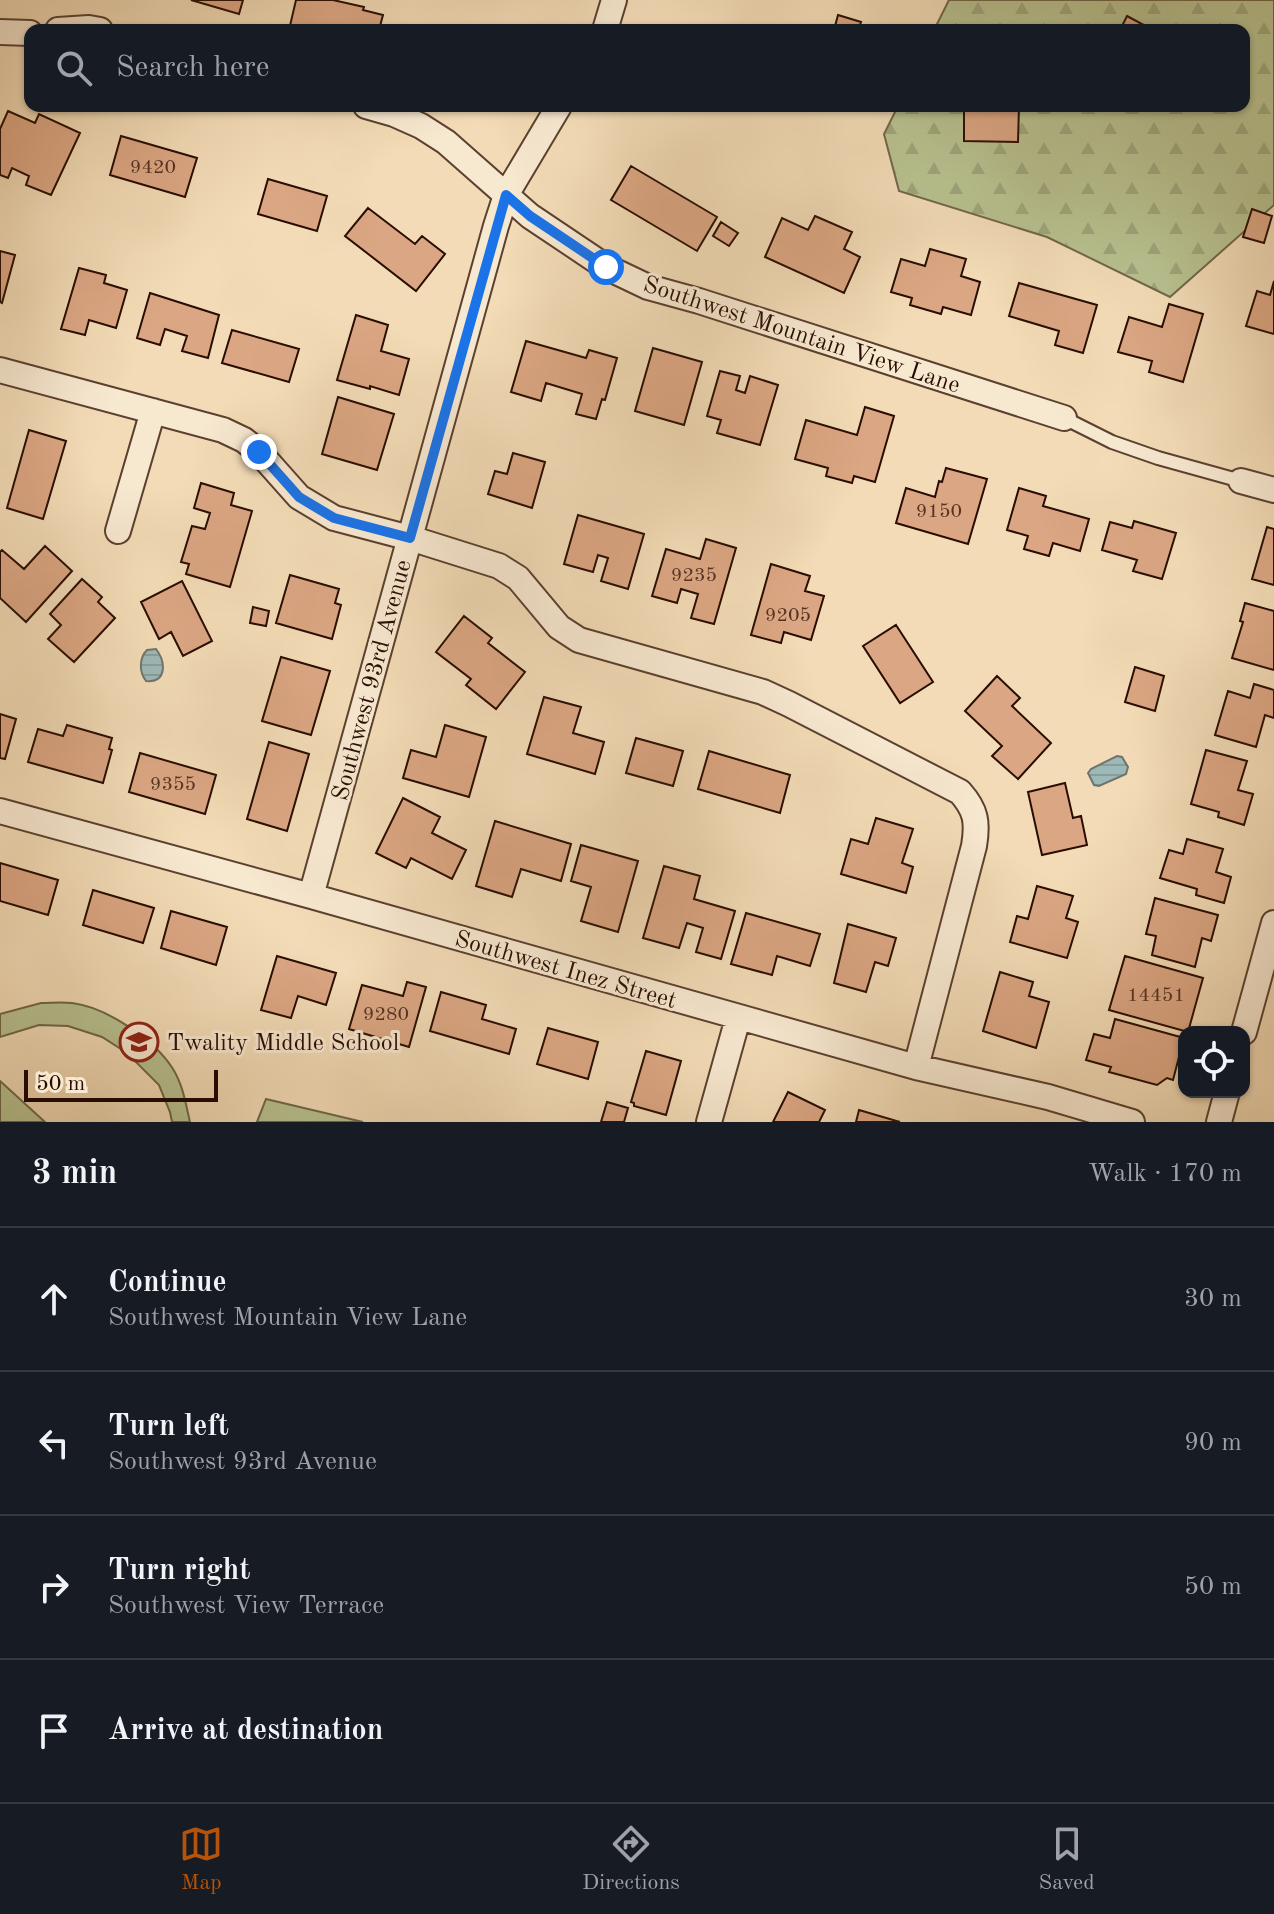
<!DOCTYPE html>
<html lang="en">
<head>
<meta charset="utf-8">
<style>
  :root { --surface:#171b24; --page:#242831; --text:#f1f3f6; --muted:#9ea1a6; --line:#363941; --accent:#b45309 }
  body { margin:0; font-family:"Old Standard TT",serif; background:var(--page); color:var(--text) }
  .controls { position:absolute; right:24px; bottom:24px; display:grid; overflow:hidden; border-radius:16px; box-shadow:0 2px 6px #0004 }
  .controls button { width:72px; height:72px; display:grid; place-items:center; padding:0; border:0; border-bottom:2px solid var(--line); background:var(--surface); color:var(--text); font:40px sans-serif }
  .scale { position:absolute; left:24px; bottom:20px; width:194px; box-sizing:border-box; padding-left:8px; border:4px solid #290d02; border-top:0; font-size:22px; line-height:28px; white-space:nowrap; color:#290d02; -webkit-text-stroke:6px #f7e8d0; paint-order:stroke }
  .stop { position:absolute; width:24px; height:24px; margin:-18px; border:6px solid #1a73e8; border-radius:50%; background:#fff }
  .stop.end { background:#1a73e8; border-color:#fff; box-shadow:0 2px 8px #0008 }
  .list { margin:0; padding:0; list-style:none }
  h2 { display:flex; justify-content:space-between; align-items:center; height:104px; margin:0; padding:0 32px; font-size:34px }
  h2 small { font-size:26px; font-weight:400; color:var(--muted) }
  .list li { display:grid; grid-template-columns:52px 1fr auto; gap:24px; align-items:center; box-sizing:border-box; height:144px; padding:0 32px; border-top:2px solid var(--line) }
  .list b { display:block; font-size:30px; white-space:nowrap }
  .list p { margin:0; font-size:26px; white-space:nowrap; color:var(--muted) }
  .list em { font-size:26px; font-style:normal; color:var(--muted) }
  .icon { flex:none; width:44px; height:44px; fill:none; stroke:currentColor; stroke-width:2; stroke-linecap:round; stroke-linejoin:round }
  .map { position:relative; flex:none; width:1274px; height:1122px; overflow:hidden }
  .search { position:absolute; background:var(--surface); box-shadow:0 2px 6px #0004; left:24px; right:24px; top:24px; height:88px; display:flex; align-items:center; gap:20px; box-sizing:border-box; padding:0 28px; border-radius:16px; color:var(--muted); font-size:30px }
  .sheet { height:680px; background:var(--surface) }
  nav { display:flex; justify-content:space-around; align-items:center; box-sizing:border-box; height:112px; border-top:2px solid var(--line); background:var(--surface); font-size:22px; color:var(--muted) }
  nav a { display:grid; justify-items:center; gap:4px }
  nav .on { color:var(--accent) }
  .map>svg:first-child { display:block }
</style>
</head>
<body>
<div class="map">
<svg width="1274" height="1122" viewBox="0 0 1274 1122">
  <defs>
    <pattern id="forest-firs" width="22" height="20" patternUnits="userSpaceOnUse" patternTransform="scale(2)"><rect width="22" height="20" fill="#b8c190"/><path d="M5 1l3.5 6h-7zM16 11l3.5 6h-7z" fill="#9ea57b"/></pattern>
    <pattern id="water-rules" width="6" height="5" patternUnits="userSpaceOnUse" patternTransform="scale(2)"><rect width="6" height="5" fill="#9db9b7"/><path d="M0 2.5h6" fill="none" stroke="#879e9c"/></pattern>
  </defs>
  <rect width="100%" height="100%" fill="#f2dbb6"/>
  <filter id="stains"><feTurbulence type="fractalNoise" baseFrequency=".0025" numOctaves="4"/><feColorMatrix values="0 0 0 0 .2 0 0 0 0 .09 0 0 0 0 .02 0 0 0 .5 -.17"/></filter>
  <radialGradient id="worn" r=".72"><stop offset=".6" stop-color="#630" stop-opacity="0"/><stop offset="1" stop-color="#630" stop-opacity=".3"/></radialGradient>
  <!-- forest -->
  <path fill="url(#forest-firs)" stroke="#706749" stroke-width="2" d="M949,0H1274V205L1170,297L1047,237L899,191L884,134L898,106H1244V30H934Z"/>
  <!-- pitch -->
  <path fill="#b8c190" stroke="#706749" stroke-width="2" d="M41,1003C51,1003 62,1002 72,1003C106,1007 155,1040 173,1069C183,1085 186,1105 190,1122H172L170,1112L159,1085L127,1053L102,1037L68,1026L39,1025L0,1037V1014Z
    M0,1081L45,1122H0Z
    M266,1099L363,1122H257Z"/>
  <!-- water -->
  <path fill="url(#water-rules)" stroke="#6f746f" stroke-width="2" d="M156,649C166,662 167,683 146,681C139,672 139,658 147,650Z
    M1117,756L1122,757L1128,767L1126,774L1099,786L1094,785L1088,773L1091,769Z"/>
  <!-- building -->
  <path fill="#dba683" stroke="#290d02" stroke-width="2" d="M191,0H243L239,14Z
    M296,0H333L364,7L363,10L383,15L379,30H289Z
    M838,15L861,22L858,30H834Z
    M1127,16L1153,30H1120Z
    M964,106H1019L1018,142L964,141Z
    M8,111L35,123L39,114L80,133L51,195L26,185L29,176L12,168L8,178L0,175V129Z
    M121,136L197,158L185,197L110,175Z
    M631,166L717,217L697,251L611,200Z
    M268,179L327,196L317,231L258,214Z
    M368,208L415,244L422,236L445,254L416,291L345,236Z
    M1252,209L1272,216L1264,243L1243,237Z
    M815,216L852,232L844,249L860,257L844,293L765,257L782,218L808,230Z
    M721,222L738,233L729,246L713,236Z
    M930,249L966,259L961,276L980,282L971,315L943,307L941,314L910,305L912,298L891,292L901,259L925,266Z
    M0,251L15,255L2,303L0,302Z
    M79,268L106,275L104,283L127,290L116,328L89,320L85,335L61,329Z
    M1274,281V334L1246,326L1257,291L1270,295Z
    M1019,283L1097,305L1083,353L1055,345L1059,331L1009,316Z
    M150,293L219,315L208,358L182,351L187,336L165,329L160,345L137,338Z
    M1169,304L1203,314L1183,382L1149,372L1152,361L1118,352L1129,317L1162,327Z
    M356,315L388,325L381,351L409,359L399,395L370,386V389L337,380Z
    M232,330L299,349L289,382L222,363Z
    M526,341L586,358L589,350L617,358L605,400L602,399L596,419L576,414L582,394L546,383L541,401L511,392Z
    M653,348L702,362L684,425L635,411Z
    M720,371L740,376L736,390L745,393L750,376L778,385L760,445L717,433L721,420L707,416Z
    M338,397L394,414L377,470L322,454Z
    M865,407L894,416L875,482L854,476L852,483L826,476L828,468L795,459L806,420L857,435Z
    M29,430L66,441L43,519L7,508Z
    M513,453L545,462L532,508L488,494L495,471L507,474Z
    M946,468L987,479L968,544L896,523L906,488L935,497L939,481L942,482Z
    M201,483L234,493L231,505L252,511L230,587L186,574L189,564L181,562L192,526L205,529L210,513L194,508Z
    M1019,488L1046,496L1043,506L1089,519L1080,551L1053,543L1049,556L1024,549L1028,536L1007,530Z
    M578,515L644,534L628,589L601,581L608,558L598,555L593,572L564,564Z
    M1134,521L1176,533L1162,579L1133,571L1137,560L1102,550L1110,522L1132,528Z
    M1267,527L1274,529V585L1252,579Z
    M706,539L736,548L714,624L691,618L698,594L681,589L677,603L652,596L666,549L700,559Z
    M45,546L72,571L26,622L0,598V552L2,550L24,569Z
    M771,564L810,576L805,591L824,596L811,640L784,632L781,643L751,635Z
    M290,575L339,589L335,603L341,605L332,639L276,623Z
    M82,579L102,597L98,602L115,618L74,662L48,639L61,625L50,614Z
    M182,581L212,641L183,656L171,632L159,639L141,602Z
    M1245,603L1274,611V670L1232,658L1243,622L1240,621Z
    M253,607L269,611L266,626L250,623Z
    M464,616L492,638L488,643L525,672L496,709L466,685L471,679L436,652Z
    M896,625L933,682L900,703L863,646Z
    M281,657L330,671L311,735L262,721Z
    M1135,667L1164,676L1155,711L1125,702Z
    M997,676L1020,698L1012,706L1051,743L1018,779L992,756L1002,746L965,711Z
    M1254,684L1274,690V718L1265,715L1256,747L1215,735L1228,691L1250,698Z
    M544,697L581,707L573,733L604,742L595,774L527,754Z
    M0,714L16,719L5,759L0,758Z
    M67,725L112,738L109,749L112,750L103,783L28,762L38,729L63,736Z
    M445,725L486,737L469,797L403,778L411,750L436,757Z
    M636,738L683,751L673,786L626,773Z
    M269,742L309,754L287,831L247,819Z
    M1206,750L1247,761L1238,790L1253,794L1244,825L1218,817L1219,812L1191,804Z
    M709,751L790,775L780,813L698,789Z
    M140,753L216,775L205,814L129,792Z
    M1065,783L1073,818L1081,816L1087,845L1042,855L1028,792Z
    M403,798L440,817L432,833L466,850L452,879L411,858L406,868L376,853Z
    M876,818L913,829L902,863L913,867L906,893L841,874L851,839L868,844Z
    M495,821L571,844L561,881L521,869L512,897L476,886Z
    M1187,839L1223,849L1216,872L1231,877L1224,903L1196,895L1197,889L1160,878L1169,850L1183,854Z
    M581,845L638,861L618,932L581,921L591,887L571,881Z
    M0,863L58,880L48,915L0,901Z
    M664,866L700,876L694,899L735,911L721,959L696,952L703,928L687,923L679,948L643,938Z
    M1037,886L1073,896L1066,918L1078,922L1067,958L1010,942L1017,916L1028,919Z
    M93,890L154,908L143,943L83,925Z
    M1155,898L1218,915L1211,941L1202,938L1195,967L1152,955L1156,936L1146,934Z
    M171,911L227,927L216,965L161,948Z
    M746,913L820,934L810,966L777,956L772,975L731,964Z
    M848,924L896,938L888,966L875,962L866,992L834,983Z
    M277,956L336,973L326,1005L298,996L291,1018L261,1010Z
    M1125,956L1203,978L1188,1032L1109,1010Z
    M1000,972L1033,982L1029,996L1049,1002L1036,1048L983,1031Z
    M407,982L426,987L409,1047L349,1029L362,985L403,996Z
    M441,992L486,1005L482,1019L516,1029L509,1054L430,1031Z
    M1115,1019L1184,1038L1173,1080L1167,1078L1157,1085L1109,1072L1111,1067L1086,1060L1094,1034L1110,1038Z
    M548,1028L598,1042L588,1079L537,1064Z
    M646,1051L681,1061L666,1115L634,1106V1103L631,1102Z
    M788,1092L825,1110L819,1122H773Z
    M607,1102L628,1108L624,1122H601Z
    M859,1110L900,1122H856Z"/>
  <g fill="none" stroke-linecap="round" stroke-linejoin="round">
    <defs>
      <path id="lane" d="M1064,418L1112,442L1158,458L1241,481"/>
      <path id="street" d="M58,30L89,28L100,30
        M605,30L614,0
        M0,32L30,33
        M366,106L394,114L421,126L446,142L530,216L606,267L648,287L699,301L1064,418
        M0,370L223,430L244,440L259,452L299,497L334,518L410,538L499,566L518,578L559,627L579,640L763,692L789,704L960,792C976,810 978,822 974,846L916,1067
        M1241,481L1274,490
        M118,531L153,411
        M0,811L311,896L916,1067L1048,1097L1132,1122
        M311,896L496,226L506,195L559,106
        M1244,1032L1274,923
        M709,1122L738,1018
        M1219,1122L1227,1092"/>
    </defs>
    <!-- lane casing -->
    <use href="#lane" stroke="#5b402f" stroke-width="16"/>
    <!-- street casing -->
    <use href="#street" stroke="#5b402f" stroke-width="28"/>
    <!-- lane -->
    <use href="#lane" stroke="#f7e8d0" stroke-width="12"/>
    <!-- street -->
    <use href="#street" stroke="#f7e8d0" stroke-width="24"/>
  </g>
  <g fill="none" stroke-linecap="round" stroke-linejoin="round">
    <!-- route -->
    <path stroke="#1a73e8" stroke-width="10" d="M259,452L299,497L334,518L410,538L506,195L530,216L606,267"/>
  </g>
  <!-- icons -->
  <defs>
    <symbol id="school-ring" viewBox="-11 -11 22 22"><circle r="9.5" fill="#f7e8d0" stroke="#8f2418" stroke-width="1.5"/><path d="M0-5L7-2L0 1L-7-2ZM-4 1L0 2.5L4 1V4Q0 6-4 4Z" fill="#8f2418"/></symbol>
  </defs>
  <g fill-rule="evenodd">
    <use href="#school-ring" x="117" y="1020" width="44" height="44"/>
  </g>
  <g text-anchor="middle" stroke-width="6" stroke-linejoin="round" paint-order="stroke">
    <!-- number labels -->
    <g font-size="20" fill="#563322">
      <text x="153" y="173">9420</text>
      <text x="939" y="517">9150</text>
      <text x="694" y="581">9235</text>
      <text x="788" y="621">9205</text>
      <text x="173" y="790">9355</text>
      <text x="1156" y="1001">14451</text>
      <text x="386" y="1020">9280</text>
    </g>
    <!-- street labels -->
    <g font-size="24" fill="#290d02" stroke="#f7e8d0">
      <text transform="translate(802 334) rotate(18)" y="8">Southwest Mountain View Lane</text>
      <text transform="translate(371 680) rotate(-75)" y="8">Southwest 93rd Avenue</text>
      <text transform="translate(566 969) rotate(16)" y="8">Southwest Inez Street</text>
    </g>
    <!-- poi labels -->
    <g font-size="24" fill="#290d02" stroke="#f7e8d0" text-anchor="start">
      <text x="167" y="1050">Twality Middle School</text>
    </g>
  </g>
  <rect width="100%" height="100%" filter="url(#stains)"/>
  <rect width="100%" height="100%" fill="url(#worn)"/>
</svg>
<div class="controls">
<button><svg class="icon" aria-label="locate" viewBox="0 0 24 24"><circle cx="12" cy="12" r="6"/><path d="M12 2v4M12 18v4M2 12h4M18 12h4"/></svg></button>
</div>
<div class="scale">50 m</div>
<div class="stop" style="left:606px;top:267px"></div>
<div class="stop end" style="left:259px;top:452px"></div>
<div class="search"><svg class="icon" aria-label="search" viewBox="0 0 24 24"><circle cx="10" cy="10" r="6"/><path d="M15 15l6 6"/></svg>Search here</div>
</div>
<section class="sheet">
<h2>3 min<small>Walk · 170 m</small></h2>
<ul class="list">
<li><svg class="icon" aria-label="ahead" viewBox="0 0 24 24"><path d="M12 20V5M6 11l6-6 6 6"/></svg><div><b>Continue</b><p>Southwest Mountain View Lane</p></div><em>30 m</em></li>
<li><svg class="icon" aria-label="left" viewBox="0 0 24 24"><path d="M17 20v-9H6M10 6l-5 5 5 5"/></svg><div><b>Turn left</b><p>Southwest 93rd Avenue</p></div><em>90 m</em></li>
<li><svg class="icon" aria-label="right" viewBox="0 0 24 24"><path d="M7 20v-9h11M14 6l5 5-5 5"/></svg><div><b>Turn right</b><p>Southwest View Terrace</p></div><em>50 m</em></li>
<li><svg class="icon" aria-label="arrive" viewBox="0 0 24 24"><path d="M6 21V4h12l-3 4 3 4H6"/></svg><div><b>Arrive at destination</b></div></li>
</ul>
</section>
<nav>
<a class="on"><svg class="icon" aria-label="map" viewBox="0 0 24 24"><path d="M3 6l6-2 6 2 6-2v14l-6 2-6-2-6 2zM9 4v14M15 6v14"/></svg>Map</a>
<a><svg class="icon" aria-label="directions" viewBox="0 0 24 24"><path d="M12 3l9 9-9 9-9-9zM9 14v-3h6M13 9l2 2-2 2"/></svg>Directions</a>
<a><svg class="icon" aria-label="saved" viewBox="0 0 24 24"><path d="M7 4h10v16l-5-4-5 4z"/></svg>Saved</a>
</nav>
</body>
</html>
